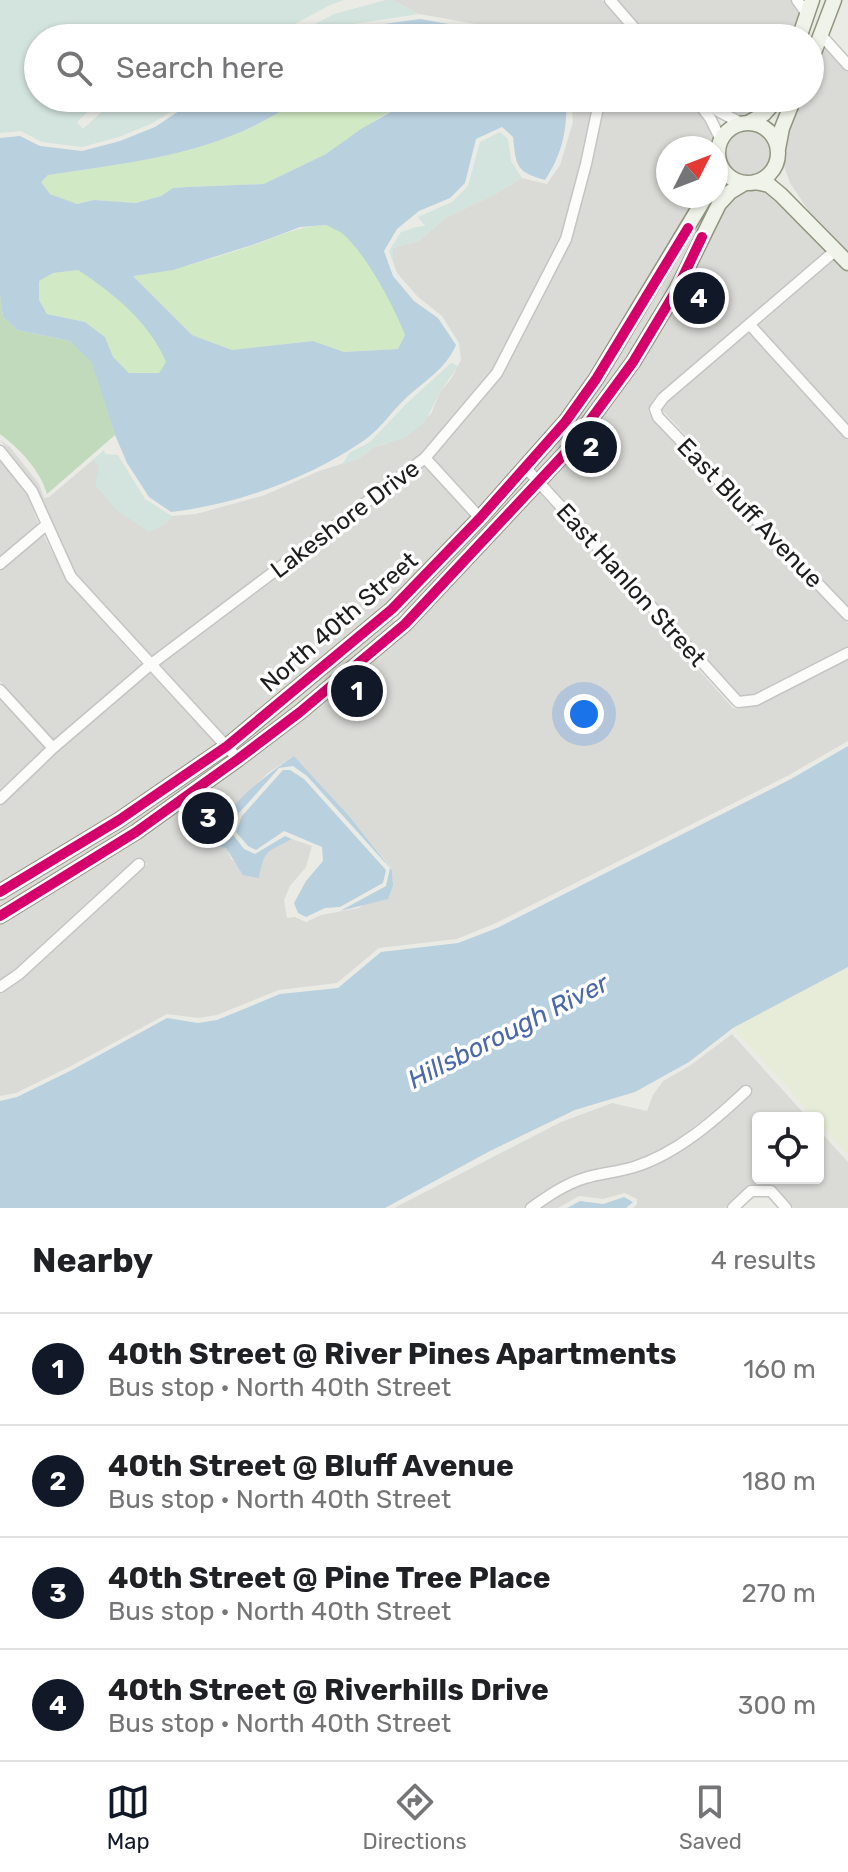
<!DOCTYPE html>
<html lang="en">
<head>
<meta charset="utf-8">
<style>
  :root { --surface:#fff; --page:#f6f6f6; --text:#202124; --muted:#757577; --line:#e0e0e0; --accent:#111827 }
  body { margin:0; font-family:Rubik,sans-serif; background:var(--page); color:var(--text) }
  .controls { position:absolute; right:24px; bottom:24px; display:grid; overflow:hidden; border-radius:8px; box-shadow:0 2px 6px #0004 }
  .controls button { width:72px; height:72px; display:grid; place-items:center; padding:0; border:0; border-bottom:2px solid var(--line); background:var(--surface); color:var(--text); font:40px sans-serif }
  .compass { position:absolute; left:656px; top:136px; width:72px; height:72px; border-radius:50%; background:var(--surface); box-shadow:0 2px 6px #0004; rotate:48deg }
  .you { position:absolute; left:584px; top:714px; width:28px; height:28px; margin:-20px; border:6px solid #fff; border-radius:50%; background:#1a73e8; box-shadow:0 0 0 12px #1a73e833 }
  .badge { display:grid; place-items:center; width:52px; height:52px; border-radius:50%; background:var(--accent); color:#fff; font-size:26px; font-weight:700 }
  .pin { position:absolute; translate:-50% -50%; border:4px solid #fff; box-shadow:0 2px 8px #0006 }
  .list { margin:0; padding:0; list-style:none }
  h2 { display:flex; justify-content:space-between; align-items:center; height:104px; margin:0; padding:0 32px; font-size:34px }
  h2 small { font-size:26px; font-weight:400; color:var(--muted) }
  .list li { display:grid; grid-template-columns:52px 1fr auto; gap:24px; align-items:center; box-sizing:border-box; height:112px; padding:0 32px; border-top:2px solid var(--line) }
  .list b { display:block; font-size:30px; white-space:nowrap }
  .list p { margin:0; font-size:26px; white-space:nowrap; color:var(--muted) }
  .list em { font-size:26px; font-style:normal; color:var(--muted) }
  .icon { flex:none; width:44px; height:44px; fill:none; stroke:currentColor; stroke-width:2; stroke-linecap:round; stroke-linejoin:round }
  .map { position:relative; flex:none; width:848px; height:1208px; overflow:hidden }
  .search { position:absolute; background:var(--surface); box-shadow:0 2px 6px #0004; left:24px; right:24px; top:24px; height:88px; display:flex; align-items:center; gap:20px; box-sizing:border-box; padding:0 28px; border-radius:44px; color:var(--muted); font-size:30px }
  .sheet { height:552px; background:var(--surface) }
  nav { display:flex; justify-content:space-around; align-items:center; box-sizing:border-box; height:112px; border-top:2px solid var(--line); background:var(--surface); font-size:22px; color:var(--muted) }
  nav a { display:grid; justify-items:center; gap:4px }
  nav .on { color:var(--accent) }
  .map>svg:first-child { display:block }
</style>
</head>
<body>
<div class="map">
<svg width="848" height="1208" viewBox="0 0 848 1208">
  <rect width="100%" height="100%" fill="#ebebe6"/>
  <!-- residential -->
  <path fill="#dadad7" fill-rule="evenodd" d="M392,0H602L627,29L620,38H520L492,27L419,14Z
    M617,0H790L801,15L794,38H651Z
    M824,46L848,73V255L812,216L790,183L782,161L787,129L800,98H810V75Z
    M571,98H594L581,163L560,237L492,371L422,455L151,658L75,574L36,487L0,440L10,447L39,484L44,498L49,497L94,459L99,467L166,524L172,516L196,514L265,495L319,471L360,458L374,447L386,444L431,414L440,392L451,379L461,360L459,343L442,316L418,297L397,273L393,262V248L419,241L445,218L494,195L522,178L547,184L560,165L573,122Z
    M605,98H688L705,121L715,141L713,148H668V196H700L591,377L562,418L480,510L433,458L501,375L570,241L591,165Z
    M712,98H772L761,110L744,118L721,106Z
    M724 153a24 24 0 1 1 48 0a24 24 0 1 1-48 0Z
    M720,175L733,185L629,360L565,446L539,475L532,467L712,196H716Z
    M754,188L766,190L828,250L660,394L648,411L654,421L848,623V647L755,695L741,696L545,483L573,452L724,204L746,189Z
    M835,257L848,272V424L757,325Z
    M749,332L848,441V607L661,409L667,401Z
    M0,460L27,494L39,525L0,558Z
    M424,466L473,518L388,605L227,739L158,665Z
    M524,475L531,483L405,616L399,609Z
    M538,491L733,708L738,709L758,704L848,658V741L789,775L496,923L457,939L379,948L337,983L279,990L217,1015L198,1018L167,1014L71,1066L16,1093L0,1096V994L22,977L147,864L140,857L16,970L0,981V922L303,716ZM294,756L350,817L392,869L393,885L359,908L321,915L306,922L295,917L287,918L284,900L290,886L306,867L312,846L292,839L281,845L270,847L261,863L259,877L231,859L217,823L268,773Z
    M43,534L67,581L142,665L54,741L0,681V571Z
    M390,616L397,624L239,752L234,746Z
    M149,672L218,746L117,815L0,886V806L56,752Z
    M0,698L46,748L0,792Z
    M225,753L230,759L133,828L0,910V897Z
    M732,1034L808,1118H758V1178H818V1129L848,1162V1208H794L772,1186L748,1188L725,1208H633L637,1204V1199L625,1193L603,1199L579,1196L558,1208H540L558,1196L584,1184L635,1172L669,1158L727,1115L753,1092L747,1084L721,1107L663,1149L632,1162L581,1174L554,1186L524,1208H394L561,1122L612,1103L647,1111L653,1095L663,1081L691,1065Z"/>
  <!-- farmland -->
  <path fill="#e7ecd9" d="M848,967V1155L818,1122V1118H815L733,1028Z"/>
  <!-- grass -->
  <path fill="#d1e9c4" d="M301,98H415L408,104L385,114L362,129L326,154L265,184L187,187L173,188L161,196L136,203L94,200L76,204L50,194L40,182L48,175C139,161 223,154 301,98Z
    M326,225C331,228 338,230 343,233C366,253 395,306 405,335L398,349L344,352L313,341L232,350L192,335L132,275C176,271 218,257 260,243C286,233 297,227 326,225Z
    M78,270C113,293 150,323 166,362L159,373H129L113,358L105,337L85,322L47,314L39,300V281L53,273Z"/>
  <!-- forest -->
  <path fill="#c0dabb" d="M0,294L3,317L17,330L70,341L93,363L115,435L47,494C41,471 19,448 0,434Z"/>
  <!-- wetland -->
  <path fill="#d3e3dd" d="M0,0H344L330,5L269,38H38V98H102L77,122L83,129L117,98H201L181,105L153,123L119,137L82,147L42,142L21,131L0,133Z
    M386,0H392L419,14L339,26L323,38H288L334,14Z
    M500,132L508,139L511,161L522,178L494,195L445,218L419,241L393,248V262L389,251L401,232C409,230 416,226 425,226L418,217L452,202L468,186L480,142Z
    M451,363L458,366L440,392L425,422L405,438L374,447L360,458L342,465L349,453L370,442L407,403Z
    M104,450L105,454L118,455L145,499L172,516L166,524L149,532L116,510L95,485L99,467L94,459Z"/>
  <!-- water -->
  <path fill="#b9d0de" fill-rule="evenodd" d="M420,19L489,31L507,38H330L340,30Z
    M215,98H301C223,154 139,161 48,175L41,182L50,194L77,204L94,200L136,203L161,196L173,188L187,187L264,184L326,154L361,129L415,98H566C568,128 562,155 545,180C516,172 516,166 513,137L502,127L476,139L465,183L450,198L419,211L397,229L384,251L393,276L414,301L438,318L456,345C446,369 423,382 405,399C392,411 381,428 366,439C312,477 237,505 171,512L149,497L127,463L115,435L92,363L70,341L17,330L3,317L0,294V138L20,136L40,146L82,151L120,141L155,127L182,109ZM326,225C331,228 338,230 343,234C366,254 394,306 405,335L398,349L344,352L313,341L232,350L192,335L133,276L173,270L258,243L300,227ZM78,270C113,293 150,323 166,362L159,373H129L113,357L105,337L85,322L47,314L39,300V281L53,273Z
    M848,746V967L733,1028L689,1062L635,1092L575,1110L490,1151L385,1208H0V1101L17,1097L72,1070L167,1018L198,1023L217,1020L280,994L338,988L381,952L458,943L497,928L791,779Z
    M294,756L350,817L392,870L393,885L388,899L340,911L386,886L390,868L307,776L293,766L279,768L239,813L231,832L244,849L255,854L285,836L292,839C269,852 264,847 259,878L243,875L226,848L205,844C225,808 260,779 294,756Z
    M283,770H290L304,779L386,870L383,883L340,907L325,908L306,917L298,913L294,903L306,881L323,861L322,847L284,831L256,850L248,846L236,832L242,816Z
    M624,1197L633,1202L626,1208H567L580,1201L603,1204Z"/>
  <g fill="none" stroke-linecap="round" stroke-linejoin="round">
    <defs>
      <path id="street" d="M610,0L643,38
        M797,0L807,14
        M822,36L848,65
        M695,98L710,118L721,140
        M703,98L718,111L743,124
        M836,250L663,398L655,409L658,417L848,615
        M750,325L848,433
        M0,451L32,491L71,577L238,759
        M425,458L480,518
        M525,467L738,702L756,700L848,653
        M0,564L45,526
        M0,690L53,748
        M0,799L53,748L150,665L425,458L497,373L566,239L586,164L600,98
        M0,987L19,974L139,864
        M531,1208C548,1196 565,1184 585,1178C601,1173 618,1172 634,1167C676,1154 714,1121 746,1091
        M733,1208L751,1191H771L786,1208"/>
      <path id="secondary" d="M799,38L812,0
        M810,63L834,0
        M748,123L764,114L778,98
        M718 153a30 30 0 1 1 60 0a30 30 0 1 1-60 0Z
        M778,149L782,128L794,98
        M755,182L769,185L781,195L848,263
        M0,892L119,820L227,746L392,609L480,518L566,421L596,379L706,196
        M0,916L136,832L238,759L300,712L405,624L569,449L633,362L677,289L719,204L730,192L745,183"/>
    </defs>
    <!-- street casing -->
    <use href="#street" stroke="#c4c4c2" stroke-width="13"/>
    <!-- secondary casing -->
    <use href="#secondary" stroke="#8f957e" stroke-width="17"/>
    <!-- street -->
    <use href="#street" stroke="#fcfcfb" stroke-width="10"/>
    <!-- secondary -->
    <use href="#secondary" stroke="#f0f3e9" stroke-width="14"/>
    <defs>
      <path id="cycleway" d="M0,892L119,820L227,746L392,609L480,518L566,421L596,379L688,228
        M0,916L136,832L238,759L300,712L405,624L569,449L633,362L677,289L702,237"/>
    </defs>
    <!-- cycleway casing -->
    <use href="#cycleway" stroke="#fff" stroke-width="15"/>
    <!-- cycleway -->
    <use href="#cycleway" stroke="#d6006c" stroke-width="10"/>
  </g>
  <g text-anchor="middle" stroke-width="7" stroke-linejoin="round" paint-order="stroke">
    <!-- street labels -->
    <g font-size="24" fill="#1d1d1d" stroke="#fff">
      <text transform="translate(750 513) rotate(46)" y="8">East Bluff Avenue</text>
      <text transform="translate(345 519) rotate(-37)" y="8">Lakeshore Drive</text>
      <text transform="translate(631 585) rotate(48)" y="8">East Hanlon Street</text>
      <text transform="translate(339 622) rotate(-41)" y="8">North 40th Street</text>
    </g>
    <!-- water labels -->
    <g font-size="26" font-style="italic" fill="#4b68ab" stroke="#fff">
      <text transform="translate(508 1031) rotate(-27)" y="9">Hillsborough River</text>
    </g>
  </g>
</svg>
<div class="controls">
<button><svg class="icon" aria-label="locate" viewBox="0 0 24 24"><circle cx="12" cy="12" r="6"/><path d="M12 2v4M12 18v4M2 12h4M18 12h4"/></svg></button>
</div>
<svg class="compass" viewBox="-18 -18 36 36"><path d="M0-13l5 13h-10z" fill="#e53935"/><path d="M0 13l5-13h-10z" fill="#757577"/></svg>
<div class="you"></div>
<div class="pin badge" style="left:357px;top:691px">1</div>
<div class="pin badge" style="left:591px;top:447px">2</div>
<div class="pin badge" style="left:208px;top:818px">3</div>
<div class="pin badge" style="left:699px;top:298px">4</div>
<div class="search"><svg class="icon" aria-label="search" viewBox="0 0 24 24"><circle cx="10" cy="10" r="6"/><path d="M15 15l6 6"/></svg>Search here</div>
</div>
<section class="sheet">
<h2>Nearby<small>4 results</small></h2>
<ul class="list">
<li><span class="badge">1</span><div><b>40th Street @ River Pines Apartments</b><p>Bus stop · North 40th Street</p></div><em>160 m</em></li>
<li><span class="badge">2</span><div><b>40th Street @ Bluff Avenue</b><p>Bus stop · North 40th Street</p></div><em>180 m</em></li>
<li><span class="badge">3</span><div><b>40th Street @ Pine Tree Place</b><p>Bus stop · North 40th Street</p></div><em>270 m</em></li>
<li><span class="badge">4</span><div><b>40th Street @ Riverhills Drive</b><p>Bus stop · North 40th Street</p></div><em>300 m</em></li>
</ul>
</section>
<nav>
<a class="on"><svg class="icon" aria-label="map" viewBox="0 0 24 24"><path d="M3 6l6-2 6 2 6-2v14l-6 2-6-2-6 2zM9 4v14M15 6v14"/></svg>Map</a>
<a><svg class="icon" aria-label="directions" viewBox="0 0 24 24"><path d="M12 3l9 9-9 9-9-9zM9 14v-3h6M13 9l2 2-2 2"/></svg>Directions</a>
<a><svg class="icon" aria-label="saved" viewBox="0 0 24 24"><path d="M7 4h10v16l-5-4-5 4z"/></svg>Saved</a>
</nav>
</body>
</html>
